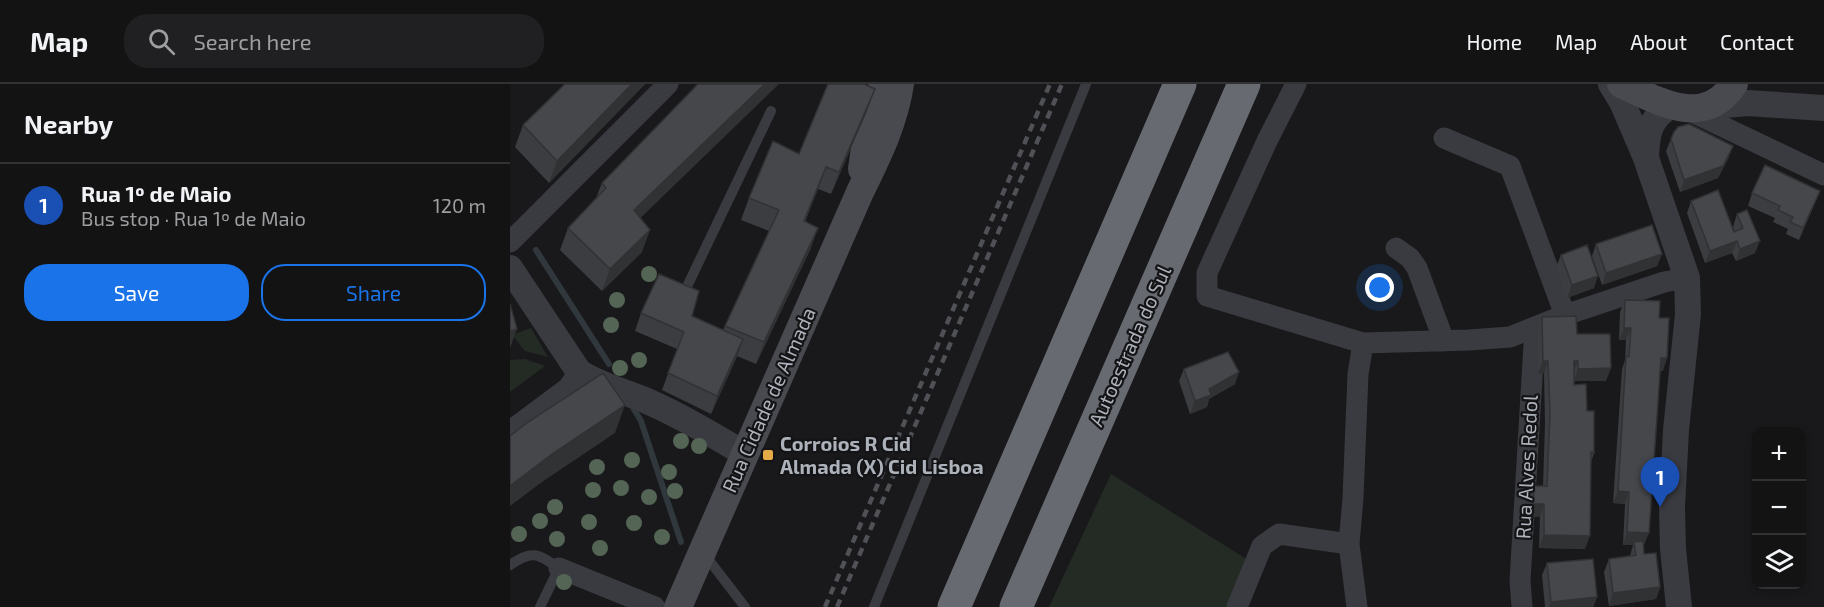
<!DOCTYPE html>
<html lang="en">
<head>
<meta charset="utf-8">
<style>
  :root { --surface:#131314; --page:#202022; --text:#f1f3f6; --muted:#9d9ea0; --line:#323234; --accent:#1a73e8 }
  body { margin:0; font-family:"Exo 2",sans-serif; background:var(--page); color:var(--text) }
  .controls { position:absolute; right:18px; bottom:18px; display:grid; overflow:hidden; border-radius:12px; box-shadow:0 3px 9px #0003 }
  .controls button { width:54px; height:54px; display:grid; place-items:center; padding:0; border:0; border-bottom:2px solid var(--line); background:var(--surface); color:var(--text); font:30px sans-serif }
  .you { position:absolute; left:870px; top:204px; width:21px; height:21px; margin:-15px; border:4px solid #fff; border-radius:50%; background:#1a73e8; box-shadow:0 0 0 9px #1a73e833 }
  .badge { display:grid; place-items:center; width:39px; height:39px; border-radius:50%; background:var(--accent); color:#fff; font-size:20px; font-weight:700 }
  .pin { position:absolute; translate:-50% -50px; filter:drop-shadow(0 2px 3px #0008) }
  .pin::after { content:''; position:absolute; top:32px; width:21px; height:18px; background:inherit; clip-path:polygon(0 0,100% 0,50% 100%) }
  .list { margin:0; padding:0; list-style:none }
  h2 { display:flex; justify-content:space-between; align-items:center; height:78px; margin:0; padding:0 24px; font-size:26px }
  h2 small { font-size:20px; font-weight:400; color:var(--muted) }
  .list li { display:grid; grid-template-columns:39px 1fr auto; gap:18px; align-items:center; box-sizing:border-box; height:84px; padding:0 24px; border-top:2px solid var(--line) }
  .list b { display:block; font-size:22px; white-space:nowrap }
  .list p { margin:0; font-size:20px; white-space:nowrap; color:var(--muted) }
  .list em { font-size:20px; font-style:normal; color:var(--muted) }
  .actions { display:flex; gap:12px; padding:18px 24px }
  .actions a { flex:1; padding:14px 0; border:2px solid var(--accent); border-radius:24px; text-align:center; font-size:21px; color:var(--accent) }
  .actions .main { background:var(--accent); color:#fff }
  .icon { flex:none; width:33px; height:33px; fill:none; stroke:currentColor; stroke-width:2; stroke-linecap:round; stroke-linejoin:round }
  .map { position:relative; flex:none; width:1314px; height:523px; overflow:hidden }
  header { display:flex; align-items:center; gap:36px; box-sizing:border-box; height:84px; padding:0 30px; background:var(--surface); border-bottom:2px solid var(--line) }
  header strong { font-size:28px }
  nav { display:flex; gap:33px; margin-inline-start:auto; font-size:21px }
  .search { width:420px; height:54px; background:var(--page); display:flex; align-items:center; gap:15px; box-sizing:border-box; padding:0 21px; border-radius:24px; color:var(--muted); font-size:22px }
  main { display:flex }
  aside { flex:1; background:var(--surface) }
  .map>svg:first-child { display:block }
</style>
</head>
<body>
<header>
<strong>Map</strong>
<div class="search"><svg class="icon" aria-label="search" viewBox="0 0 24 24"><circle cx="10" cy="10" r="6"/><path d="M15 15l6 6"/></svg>Search here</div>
<nav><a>Home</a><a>Map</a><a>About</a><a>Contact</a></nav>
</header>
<main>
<aside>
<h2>Nearby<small></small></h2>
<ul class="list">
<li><span class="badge" style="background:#1a4fb4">1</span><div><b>Rua 1º de Maio</b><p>Bus stop · Rua 1º de Maio</p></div><em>120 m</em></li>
</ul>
<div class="actions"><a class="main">Save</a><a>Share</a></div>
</aside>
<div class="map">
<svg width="1314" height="523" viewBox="0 0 1314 523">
  <rect width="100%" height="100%" fill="#19191b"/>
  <!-- green -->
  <path fill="#232b24" d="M21,244L38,273L15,267L2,251Z
    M15,275L35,282L0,308V276Z
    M601,390L738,476L717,523H539Z"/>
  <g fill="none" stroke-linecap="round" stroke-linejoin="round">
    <!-- stream -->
    <path stroke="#30383e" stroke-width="6" d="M26,166L99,280
      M122,322L131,337L171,458"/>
    <!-- service -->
    <path stroke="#3a3b40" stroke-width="10" d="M172,213L261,27
      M195,471L235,523
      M0,481C22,466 27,469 49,484L30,523
      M364,523L576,0"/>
    <!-- minor -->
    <path stroke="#3a3b40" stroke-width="21" d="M786,0L757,57L697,189V212L853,259L959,256L1000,253L1055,231L1154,198L1177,194
      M1176,25L1314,91
      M934,54L1000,82L1055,231
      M0,158L158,0
      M886,164L900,174L907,184L934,257
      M0,347L58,304L69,288
      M49,484L145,523
      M727,523L752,462L769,450L839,460
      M847,523L839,460L843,414L848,290L853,259
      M1012,523L1010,497L1025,243"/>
    <!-- tertiary -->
    <path stroke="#3a3b40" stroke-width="26" d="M1101,0L1112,18L1136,74L1177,194L1178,230L1166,346L1162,423L1163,465L1169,523
      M1192,23L1238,19L1314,24
      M1136,74C1137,50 1139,35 1160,22
      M0,184L69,288C91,302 114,307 137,317C171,332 203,351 235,370"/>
    <!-- secondary -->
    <path stroke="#484a50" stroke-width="28" d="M1111,0C1148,17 1194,45 1224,0
      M352,85C356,56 360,26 374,0
      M168,523L350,108C367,73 384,40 390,0"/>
    <!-- motorway -->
    <path stroke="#676a70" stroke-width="33" d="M444,523L670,0
      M506,523L734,0"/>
    <!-- rail -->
    <path stroke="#4f5157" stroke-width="4.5" stroke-dasharray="8 6" stroke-linecap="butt" d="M315,523L540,0
      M327,523L552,0"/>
  </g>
  <!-- trees -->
  <g fill="#546556">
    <circle cx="139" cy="190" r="8"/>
    <circle cx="107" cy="216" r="8"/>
    <circle cx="101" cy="241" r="8"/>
    <circle cx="129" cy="276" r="8"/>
    <circle cx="110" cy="284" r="8"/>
    <circle cx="171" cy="357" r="8"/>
    <circle cx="189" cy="362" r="8"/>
    <circle cx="122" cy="376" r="8"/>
    <circle cx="87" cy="383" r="8"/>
    <circle cx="159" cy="388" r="8"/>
    <circle cx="111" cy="404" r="8"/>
    <circle cx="83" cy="406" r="8"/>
    <circle cx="165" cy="407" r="8"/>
    <circle cx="139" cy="413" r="8"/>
    <circle cx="45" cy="423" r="8"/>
    <circle cx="30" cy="437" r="8"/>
    <circle cx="79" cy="438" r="8"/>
    <circle cx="124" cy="439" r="8"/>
    <circle cx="9" cy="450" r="8"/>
    <circle cx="152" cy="453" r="8"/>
    <circle cx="47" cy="455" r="8"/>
    <circle cx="90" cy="464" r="8"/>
    <circle cx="54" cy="498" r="8"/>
  </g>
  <!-- wall -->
  <path fill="#3c3d40" d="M55,0H135L39,99L5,63L13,41Z
    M357,27L321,110L308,105L295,138L308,144L300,166L246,280L227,272L201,330L152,306L167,265L125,247L131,229L182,232L213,246L259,147L231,136L239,114L289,70Z
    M1164,48L1223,62L1218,75L1208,94L1170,108L1156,67Z
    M92,99L131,134L132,168L92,207L50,166L58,144L86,114Z
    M1242,109L1305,119L1289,156L1276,150L1278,145L1263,138L1265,134L1238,122Z
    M1181,117L1224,148H1225L1223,143L1227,130L1245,169L1226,177L1222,169L1195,179L1177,129Z
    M1086,160L1152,170L1147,182L1092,201L1082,172Z
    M1051,171L1084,204L1057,214L1046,183Z
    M1115,216L1149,234L1153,287H1150L1134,461H1133L1134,470L1150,503L1146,515L1099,522L1094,488L1099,475L1120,472L1123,461H1113L1115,420L1103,419L1112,285L1115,276L1116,256H1109L1110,228Z
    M1032,233L1067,250L1096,297H1064V301L1077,327L1084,369L1081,378L1075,465L1029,464L1030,433H1018L1019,414L1024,402H1033L1035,340L1034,289L1028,290V245Z
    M674,285L725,300L699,315L697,323L680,330L669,297Z
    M1037,479L1087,513L1083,523H1035L1032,491Z"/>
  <!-- shaded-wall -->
  <path fill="#313234" d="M122,0H135L39,99L47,77Z
    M255,0H269L116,148L124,126Z
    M365,5L357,27L321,110L329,88Z
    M1223,62L1218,75L1208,94L1170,108L1174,96Z
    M316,83L308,105L286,159L294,137Z
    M1310,107L1305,119L1289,156L1293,144Z
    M308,144L300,166L246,280L254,258Z
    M140,146L132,168L92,207L100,185Z
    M1227,157L1222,169L1195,179L1200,167Z
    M1250,157L1245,169L1226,177L1230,165Z
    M1152,170L1147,182L1092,201L1096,189Z
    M1088,192L1084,204L1057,214L1062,201Z
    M1114,244H1121L1116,256H1109Z
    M7,245L0,264V247Z
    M233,255L227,273L201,330L207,312Z
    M1151,274H1157L1153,287L1147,286Z
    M1033,277H1038L1034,289L1028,290Z
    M1064,277H1068L1063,289Z
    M1101,284L1096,297H1064L1068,285Z
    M729,288L725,300L699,315L697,323L680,330L685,317L699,305Z
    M115,321L105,349L32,398L0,422V402L42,370Z
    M1108,407L1119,408L1115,420L1103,419Z
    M1023,420H1034L1030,433H1018Z
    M1117,448L1139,449L1134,461H1124V458L1123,461H1113Z
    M1034,451L1080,452L1075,465L1029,464Z
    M1150,503L1146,515L1099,522L1103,509Z
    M1087,513L1083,523H1039L1041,518Z"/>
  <!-- building -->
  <path fill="#46474b" stroke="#313234" stroke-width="1.5" d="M55,0H122L47,77L13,41Z
    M188,0H255L124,126L140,146L100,185L58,144L96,104L92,99Z
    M318,0H354L365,5L329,88L316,83L294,137L308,144L254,258L215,242L269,126L239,114L263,57L289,70Z
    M1179,40L1223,62L1213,82L1174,96L1161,55L1164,48L1168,43Z
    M1255,81L1310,107L1293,144L1280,138L1283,133L1268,126L1270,122L1242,109Z
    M1208,106L1224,148L1233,144L1227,130L1237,126L1250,157L1230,165L1227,157L1200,167L1181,117Z
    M1142,141L1152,170L1096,189L1086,160Z
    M1077,161L1088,192L1062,201L1051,171Z
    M149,190L189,207L182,232L233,255L207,312L158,289L174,248L131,229Z
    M1115,216L1150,217L1149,234H1159L1157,274H1151L1139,449L1117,448L1119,408L1108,407L1116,272L1119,273L1121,244H1114Z
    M0,220L7,245L0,247Z
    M1066,232L1067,250H1100L1101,284L1068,285V277H1064V301L1076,300L1077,327H1084V369L1081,368L1080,452L1034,451V420H1023L1024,402H1037L1040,328L1038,277H1033L1032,233Z
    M718,268L729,288L699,305L701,311L685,317L674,285Z
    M93,289L115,321L42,370L0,402V352L18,338Z
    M1133,457L1134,470L1146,469L1150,503L1103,509L1099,475L1126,471L1124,458Z
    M1083,475L1087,513L1041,518L1037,479Z"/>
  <!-- markers -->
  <rect fill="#e5ab47" stroke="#141416" stroke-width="2" x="252" y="365" width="12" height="12" rx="3"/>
  <g text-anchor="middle" stroke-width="4.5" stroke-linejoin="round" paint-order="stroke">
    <!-- street labels -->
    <g font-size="20" fill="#acb1ba" stroke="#141416">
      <text transform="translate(620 262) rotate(-66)" y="7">Autoestrada do Sul</text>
      <text transform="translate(259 316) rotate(-66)" y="7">Rua Cidade de Almada</text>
      <text transform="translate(1017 383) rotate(-87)" y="7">Rua Alves Redol</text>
    </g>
    <!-- poi labels -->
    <g font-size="20" font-weight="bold" fill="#acb1ba" stroke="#141416" text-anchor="start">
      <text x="270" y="367">Corroios R Cid<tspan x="270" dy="23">Almada (X) Cid Lisboa</tspan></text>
    </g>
  </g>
</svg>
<div class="controls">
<button>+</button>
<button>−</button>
<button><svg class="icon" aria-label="layers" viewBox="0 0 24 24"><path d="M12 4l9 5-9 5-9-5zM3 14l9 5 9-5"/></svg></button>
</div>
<div class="you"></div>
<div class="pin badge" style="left:1150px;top:423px;background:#1a4fb4">1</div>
</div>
</main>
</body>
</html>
